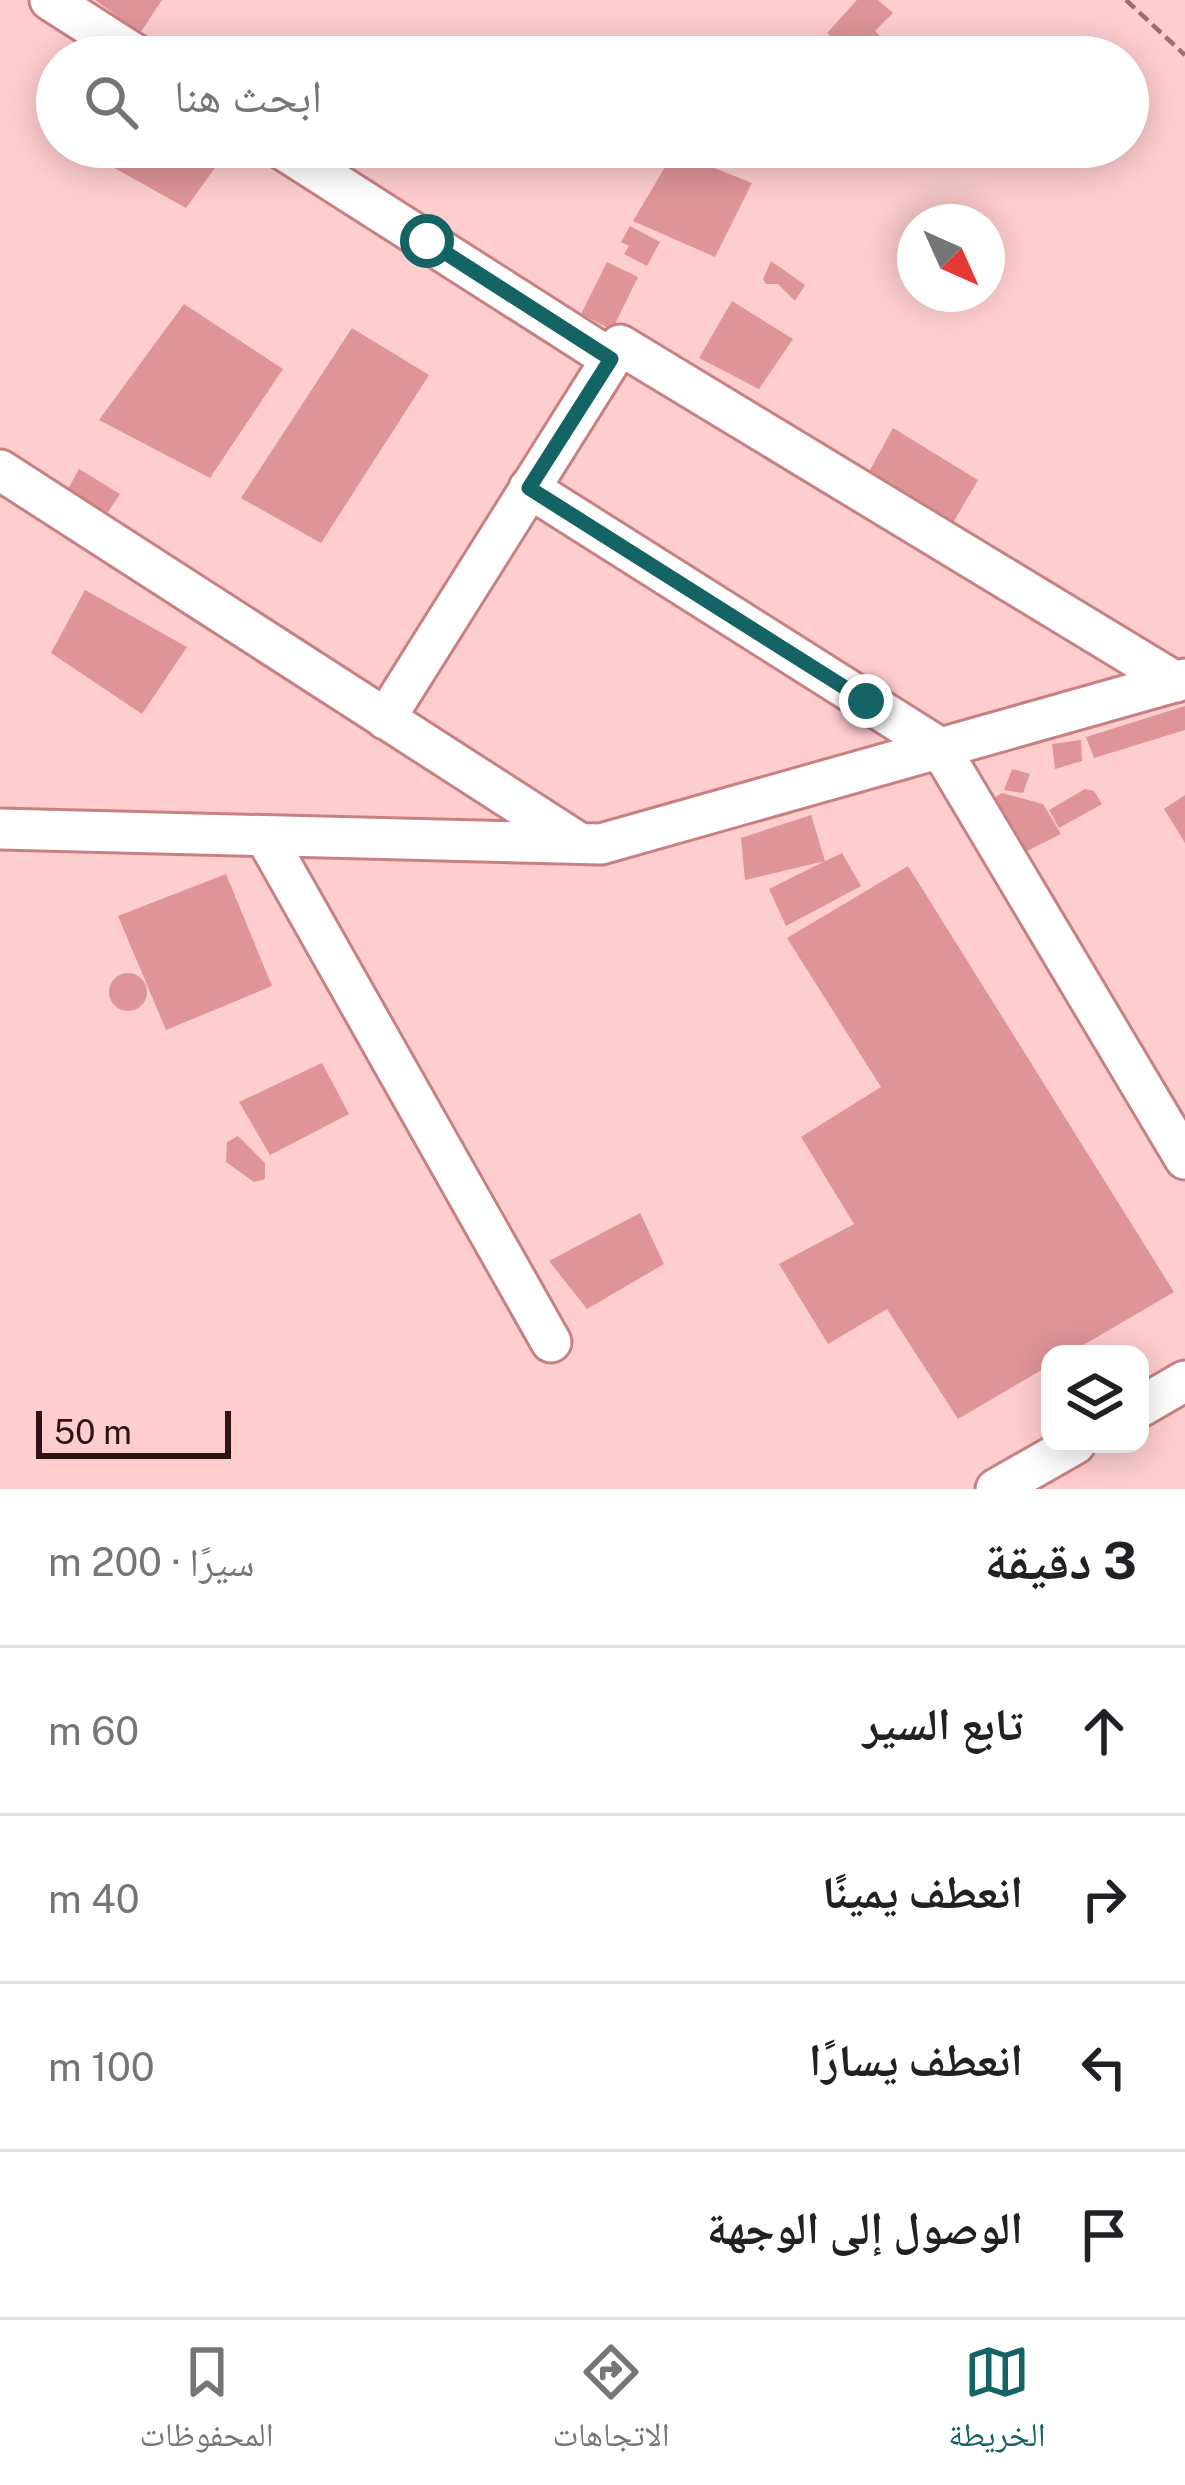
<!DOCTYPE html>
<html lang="ar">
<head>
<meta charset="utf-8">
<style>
  :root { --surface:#fff; --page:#f2f2f2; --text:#202124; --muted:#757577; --line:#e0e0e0; --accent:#146466 }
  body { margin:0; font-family:"Public Sans","Noto Naskh Arabic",sans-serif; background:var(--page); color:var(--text); direction:rtl }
  .controls { position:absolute; right:36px; bottom:36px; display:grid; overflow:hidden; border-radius:24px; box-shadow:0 6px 30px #0003 }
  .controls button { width:108px; height:108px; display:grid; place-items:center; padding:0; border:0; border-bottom:3px solid var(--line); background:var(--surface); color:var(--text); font:60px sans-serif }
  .compass { position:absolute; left:897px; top:204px; width:108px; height:108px; border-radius:50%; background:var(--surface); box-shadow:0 6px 30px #0003; rotate:135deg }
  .scale { position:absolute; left:36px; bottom:30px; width:195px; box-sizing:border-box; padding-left:12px; border:6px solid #2e1214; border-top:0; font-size:33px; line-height:42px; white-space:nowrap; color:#2e1214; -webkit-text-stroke:9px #fecdce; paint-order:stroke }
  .stop { position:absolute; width:36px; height:36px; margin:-27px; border:9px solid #146466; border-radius:50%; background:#fff }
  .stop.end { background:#146466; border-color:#fff; box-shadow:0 3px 12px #0008 }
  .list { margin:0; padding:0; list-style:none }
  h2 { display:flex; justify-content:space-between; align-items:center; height:156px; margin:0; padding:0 48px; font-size:51px }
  h2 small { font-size:39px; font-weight:400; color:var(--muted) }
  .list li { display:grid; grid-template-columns:78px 1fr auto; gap:36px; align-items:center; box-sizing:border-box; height:168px; padding:0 48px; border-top:3px solid var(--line) }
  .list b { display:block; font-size:45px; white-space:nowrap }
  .list em { font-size:39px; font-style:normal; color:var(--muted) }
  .icon { flex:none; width:66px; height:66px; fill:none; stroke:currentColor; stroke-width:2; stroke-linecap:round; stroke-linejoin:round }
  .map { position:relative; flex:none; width:1185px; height:1489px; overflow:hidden; direction:ltr }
  .search { position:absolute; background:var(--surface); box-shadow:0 6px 30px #0003; left:36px; right:36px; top:36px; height:132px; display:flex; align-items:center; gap:30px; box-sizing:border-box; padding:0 42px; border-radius:66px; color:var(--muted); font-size:45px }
  .sheet { height:828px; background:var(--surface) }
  nav { display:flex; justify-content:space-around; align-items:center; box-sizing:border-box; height:168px; border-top:3px solid var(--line); background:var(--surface); font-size:33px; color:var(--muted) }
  nav a { display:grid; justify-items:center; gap:6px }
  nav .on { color:var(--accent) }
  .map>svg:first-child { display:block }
</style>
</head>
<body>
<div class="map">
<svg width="1185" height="1489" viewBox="0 0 1185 1489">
  <rect width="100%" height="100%" fill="#fecdce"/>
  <!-- building -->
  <path fill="#df9497" d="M95,0H162L140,33Z
    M857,0H878L893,13L875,31L883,39L867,57H854L827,33Z
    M108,147H230L186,208L100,160Z
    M674,152L752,183L715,257L633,221Z
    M630,226L660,242L647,266L624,254L629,246L621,242Z
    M771,261L805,285L795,301L778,284H766L763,279Z
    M607,262L638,277L612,330L581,314Z
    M732,301L793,339L759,389L699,358Z
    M184,304L283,369L210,478L99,420Z
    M352,328L429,375L321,543L241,498Z
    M893,428L978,480L947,533L864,481Z
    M79,469L120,494L106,515L67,491Z
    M85,590L187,647L142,714L51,653Z
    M1185,706V730L1094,758L1086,737Z
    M1081,740L1082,761L1055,769L1052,744Z
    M1012,769L1030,774L1023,793L1004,790Z
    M1085,789L1094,791L1102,804L1059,828L1049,810Z
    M1002,793L1043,804L1061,834L1025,852L991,800Z
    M1185,795V843L1164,809Z
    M811,815L825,861L842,853L861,886L786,926L769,889L825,861L745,880L741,838Z
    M908,866L1174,1292L1068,1354H1050V1365L958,1419L887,1309L828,1344L779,1264L854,1224L801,1137L881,1087L787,938Z
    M226,874L272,986L166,1030L118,916Z
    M109 992a19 19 0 1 1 38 0a19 19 0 1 1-38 0Z
    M322,1063L349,1114L270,1155L239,1102Z
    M238,1136L265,1163V1179L254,1182L226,1162L227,1142Z
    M640,1213L664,1264L587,1309L549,1261Z"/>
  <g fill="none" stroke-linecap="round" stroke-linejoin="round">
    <defs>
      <path id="minor" d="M50,0L139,57
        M279,147L611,359
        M0,470L579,843
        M529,488L940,748L1185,1159
        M385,719L620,345L1176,682
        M0,829L601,844L1185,679
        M265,836L551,1342
        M1140,1407L1185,1381
        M996,1489L1075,1444"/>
    </defs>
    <!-- minor casing -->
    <use href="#minor" stroke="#c98083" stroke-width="45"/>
    <!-- path -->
    <path stroke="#977172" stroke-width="4.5" stroke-dasharray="12 6" stroke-linecap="butt" d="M1126,0L1185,55"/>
    <!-- minor -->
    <use href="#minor" stroke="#fff" stroke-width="39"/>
  </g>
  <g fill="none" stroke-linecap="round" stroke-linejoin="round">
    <!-- route -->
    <path stroke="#146466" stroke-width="15" d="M427,241L611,359L529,488L866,701"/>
  </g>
</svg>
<div class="controls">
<button><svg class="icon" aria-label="layers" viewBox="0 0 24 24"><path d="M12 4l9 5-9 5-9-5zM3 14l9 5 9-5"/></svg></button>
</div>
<svg class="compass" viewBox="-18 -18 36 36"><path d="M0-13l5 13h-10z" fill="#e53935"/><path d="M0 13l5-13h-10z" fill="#757577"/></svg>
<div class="scale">50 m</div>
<div class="stop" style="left:427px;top:241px"></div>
<div class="stop end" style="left:866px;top:701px"></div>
<div class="search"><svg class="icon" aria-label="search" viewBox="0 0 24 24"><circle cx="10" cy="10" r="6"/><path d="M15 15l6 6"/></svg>ابحث هنا</div>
</div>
<section class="sheet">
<h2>3 دقيقة<small>سيرًا · 200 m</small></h2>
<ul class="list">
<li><svg class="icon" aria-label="ahead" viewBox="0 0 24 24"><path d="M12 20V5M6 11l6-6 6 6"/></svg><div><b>تابع السير</b></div><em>60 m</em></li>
<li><svg class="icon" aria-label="right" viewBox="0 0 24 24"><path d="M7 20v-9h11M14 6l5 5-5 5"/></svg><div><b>انعطف يمينًا</b></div><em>40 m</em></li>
<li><svg class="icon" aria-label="left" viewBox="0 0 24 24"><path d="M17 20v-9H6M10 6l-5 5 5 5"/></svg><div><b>انعطف يسارًا</b></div><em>100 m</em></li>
<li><svg class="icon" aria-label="arrive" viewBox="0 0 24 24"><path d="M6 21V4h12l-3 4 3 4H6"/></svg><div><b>الوصول إلى الوجهة</b></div></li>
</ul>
</section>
<nav>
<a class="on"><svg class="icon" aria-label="map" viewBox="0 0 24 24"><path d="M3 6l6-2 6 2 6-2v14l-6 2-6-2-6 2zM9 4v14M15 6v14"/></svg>الخريطة</a>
<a><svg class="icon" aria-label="directions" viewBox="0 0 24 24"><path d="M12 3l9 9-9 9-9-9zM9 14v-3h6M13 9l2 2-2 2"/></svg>الاتجاهات</a>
<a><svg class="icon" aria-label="saved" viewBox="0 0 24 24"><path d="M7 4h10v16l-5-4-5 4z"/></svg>المحفوظات</a>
</nav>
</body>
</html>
